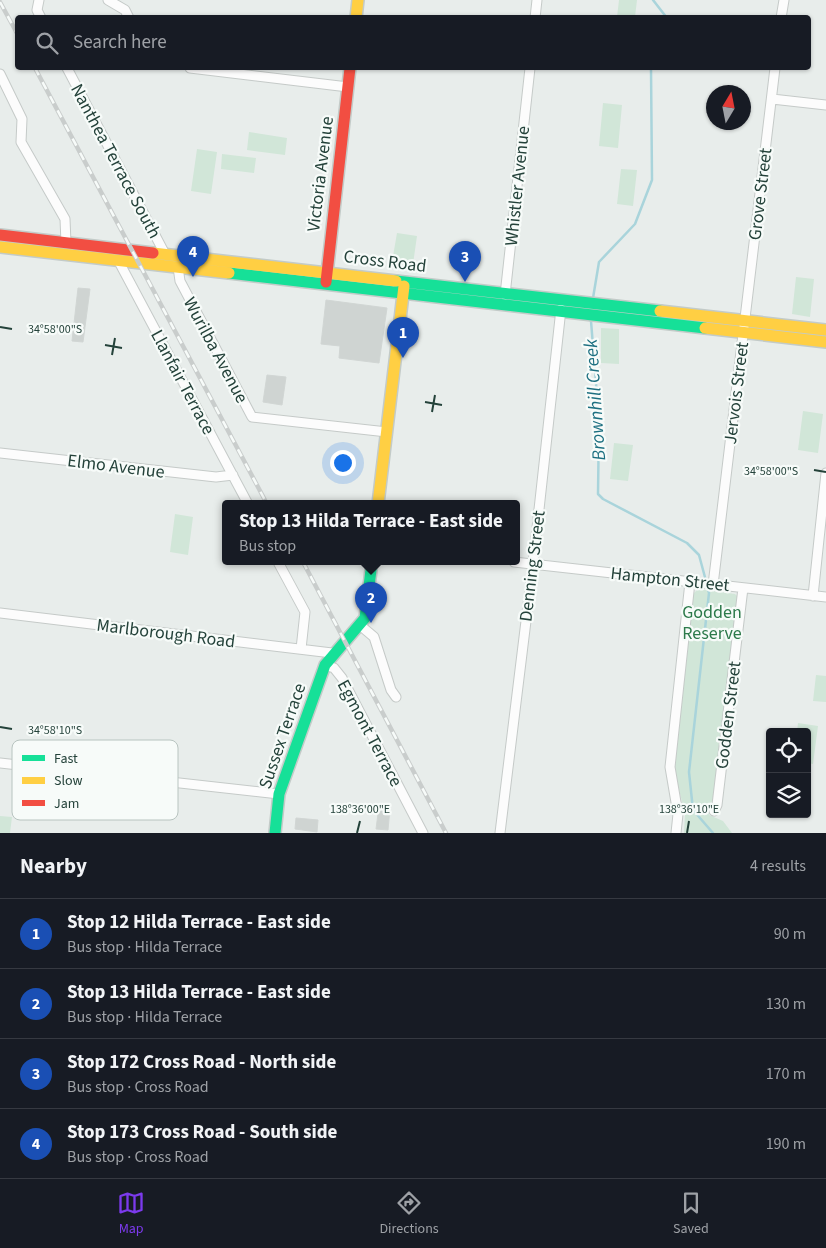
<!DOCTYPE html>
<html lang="en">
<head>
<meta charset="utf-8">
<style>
  :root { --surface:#171b24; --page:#242831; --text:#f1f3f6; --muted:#9ea1a6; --line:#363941; --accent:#7c3aed }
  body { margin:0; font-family:"Source Sans 3",sans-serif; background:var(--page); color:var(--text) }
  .controls { position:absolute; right:15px; bottom:15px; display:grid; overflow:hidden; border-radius:5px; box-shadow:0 1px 4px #0004 }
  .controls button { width:45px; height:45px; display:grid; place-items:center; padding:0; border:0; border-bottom:1px solid var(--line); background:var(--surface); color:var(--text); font:25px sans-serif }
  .compass { position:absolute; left:706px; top:85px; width:45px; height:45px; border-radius:50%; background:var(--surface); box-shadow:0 1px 4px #0004; rotate:10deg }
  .you { position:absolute; left:342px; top:462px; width:18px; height:18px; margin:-12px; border:4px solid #fff; border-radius:50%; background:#1a73e8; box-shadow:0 0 0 8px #1a73e833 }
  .badge { display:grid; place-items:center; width:32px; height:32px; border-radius:50%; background:var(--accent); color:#fff; font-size:16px; font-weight:700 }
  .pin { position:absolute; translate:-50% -41px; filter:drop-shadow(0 1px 2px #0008) }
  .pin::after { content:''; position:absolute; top:26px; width:18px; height:15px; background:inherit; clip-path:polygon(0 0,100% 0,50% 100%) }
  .popup { position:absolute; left:222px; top:500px; width:298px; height:65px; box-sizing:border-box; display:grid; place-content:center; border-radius:5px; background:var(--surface); filter:drop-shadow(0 1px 4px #0005); font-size:16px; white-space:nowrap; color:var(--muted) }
  .popup b { font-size:19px; color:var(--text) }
  .popup::after { content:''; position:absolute; left:50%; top:100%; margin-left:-10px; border:10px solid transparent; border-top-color:var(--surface) }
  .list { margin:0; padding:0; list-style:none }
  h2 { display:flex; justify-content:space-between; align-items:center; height:65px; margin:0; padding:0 20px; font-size:21px }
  h2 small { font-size:16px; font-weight:400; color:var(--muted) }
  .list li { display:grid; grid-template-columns:32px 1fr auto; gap:15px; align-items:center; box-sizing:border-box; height:70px; padding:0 20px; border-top:1px solid var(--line) }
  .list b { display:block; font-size:19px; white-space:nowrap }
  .list p { margin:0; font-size:16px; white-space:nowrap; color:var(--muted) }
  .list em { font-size:16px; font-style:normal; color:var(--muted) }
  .icon { flex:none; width:28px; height:28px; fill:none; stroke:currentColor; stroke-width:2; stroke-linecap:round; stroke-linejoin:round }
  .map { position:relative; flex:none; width:826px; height:833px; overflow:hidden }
  .search { position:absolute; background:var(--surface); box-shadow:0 1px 4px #0004; left:15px; right:15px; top:15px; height:55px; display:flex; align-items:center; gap:12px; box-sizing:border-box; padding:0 18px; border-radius:5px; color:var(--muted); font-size:19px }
  .sheet { height:345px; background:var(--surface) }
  nav { display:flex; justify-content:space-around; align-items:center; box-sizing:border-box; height:70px; border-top:1px solid var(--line); background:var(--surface); font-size:14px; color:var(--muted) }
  nav a { display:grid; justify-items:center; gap:2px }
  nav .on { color:var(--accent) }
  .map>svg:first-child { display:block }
</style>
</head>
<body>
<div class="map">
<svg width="826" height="833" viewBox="0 0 826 833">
  <rect width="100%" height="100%" fill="#e8edeb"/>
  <!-- green -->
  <path fill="#d1e6d8" d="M619,0H637L635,17H617Z
    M603,103L622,105L618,148L599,146Z
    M249,132L287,138L285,155L247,150Z
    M197,149L217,152L211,194L191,191Z
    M222,154L256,158L254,173L221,169Z
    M621,169L637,170L633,206L617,204Z
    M397,233L417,236L412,271L391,268Z
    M796,277L814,279L810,317L792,314Z
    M601,328L619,329V364L601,363Z
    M803,411L823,414L818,453L798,450Z
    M614,443L633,445L628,481L610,479Z
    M175,514L193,517L188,555L170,552Z
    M698,589L735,594L738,597L713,801L707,805L709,815L723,821L732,833H684L685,814L673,765L693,594Z
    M816,675L826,676V702L813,701Z
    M798,723L818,726L813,764L807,763V732H797Z
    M0,816L12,817L10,833H0Z"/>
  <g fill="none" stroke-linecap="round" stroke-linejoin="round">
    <!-- stream -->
    <path stroke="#a9d4db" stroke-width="2.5" d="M653,0L667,18
      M593,298L599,262L635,224L652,180L651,68
      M591,321L599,421L598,494L603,499L687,543L699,555L706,581
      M707,586L709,593L689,772L693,810L713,833"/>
  </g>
  <!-- building -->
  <path fill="#cfd4d2" stroke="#d1d6d4" d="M78,288L90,289L83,342L72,341Z
    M326,300L387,308L379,363L339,358L340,346L321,344Z
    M267,375L286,377L282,405L263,402Z
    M379,806L390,808L388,830L376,829Z
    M296,818L318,820L317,832L295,829Z"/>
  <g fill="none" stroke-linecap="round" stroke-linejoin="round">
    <defs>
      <path id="street" d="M39,0L37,10L41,18
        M108,0L125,10L129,18
        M535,18L537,0
        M781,18L784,0
        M67,68L165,254
        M190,68L348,87
        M0,74L22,119L21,142L65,219L66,243
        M772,99L826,105
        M118,260L248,504
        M178,267L180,281L252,417L387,432
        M505,295L530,68
        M0,453L216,477L233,475
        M278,562L305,612L301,649
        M514,562L826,597
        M713,585L775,68
        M813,596L826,473
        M0,613L332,653
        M361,626L374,637L391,690L396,697
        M325,665L334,668L342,678L423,833
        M0,763L279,794
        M714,811L717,805L743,588
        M500,833L533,564L561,309
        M676,833L678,814L670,767L690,582"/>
      <path id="fast" d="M229,273L705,328
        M396,281L660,311
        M275,833L279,794L325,665L365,618L372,562"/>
      <path id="slow" d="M356,18L358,0
        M0,247L229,273
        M153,253L396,281
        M660,311L826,330
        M705,328L826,342
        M378,504L404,286"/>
      <path id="jam" d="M0,235L153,253
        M326,282L350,68"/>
    </defs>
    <!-- street casing -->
    <use href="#street" stroke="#c5cac8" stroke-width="11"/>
    <!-- fast casing -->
    <use href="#fast" stroke="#c3cbc8" stroke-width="14"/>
    <!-- slow casing -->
    <use href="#slow" stroke="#c3cbc8" stroke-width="14"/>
    <!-- jam casing -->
    <use href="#jam" stroke="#c3cbc8" stroke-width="14"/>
    <!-- street -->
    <use href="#street" stroke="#fcfcfc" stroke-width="9"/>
    <!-- fast -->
    <use href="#fast" stroke="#16e098" stroke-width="11"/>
    <!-- slow -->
    <use href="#slow" stroke="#ffcf43" stroke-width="11"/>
    <!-- jam -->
    <use href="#jam" stroke="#f24e42" stroke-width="11"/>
    <defs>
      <path id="rail" d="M0,2L18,35
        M35,68L267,504
        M303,562L446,833"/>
    </defs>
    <!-- rail casing -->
    <use href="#rail" stroke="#c9cdcc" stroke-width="4.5"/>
    <!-- rail -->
    <use href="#rail" stroke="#f7fbf9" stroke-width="2.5" stroke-dasharray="8" stroke-linecap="butt"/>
  </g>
  <!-- ticks -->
  <path fill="none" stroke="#24423a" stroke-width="2" d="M0,327L12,329M105,345L122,348M112,355L115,338M425,402L442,405M432,412L435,395M814,470L826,472M0,727L12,729M357,833L360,821M687,833L689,821"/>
  <g text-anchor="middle" stroke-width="4.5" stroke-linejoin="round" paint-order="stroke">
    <!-- street labels -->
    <g font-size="18" fill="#24423a" stroke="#f7fbf9">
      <text transform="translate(116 161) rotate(62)" y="6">Nanthea Terrace South</text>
      <text transform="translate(320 174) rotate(-83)" y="6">Victoria Avenue</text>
      <text transform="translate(517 186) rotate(-84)" y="6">Whistler Avenue</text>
      <text transform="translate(760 194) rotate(-83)" y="6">Grove Street</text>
      <text transform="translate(385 261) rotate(7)" y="6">Cross Road</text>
      <text transform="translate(216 350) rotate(62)" y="6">Wurilba Avenue</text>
      <text transform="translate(183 382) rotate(62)" y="6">Llanfair Terrace</text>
      <text transform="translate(736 393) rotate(-83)" y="6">Jervois Street</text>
      <text transform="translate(116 466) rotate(7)" y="6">Elmo Avenue</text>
      <text transform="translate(532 566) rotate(-83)" y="6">Denning Street</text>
      <text transform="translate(670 579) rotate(6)" y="6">Hampton Street</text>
      <text transform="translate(166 633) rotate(7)" y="6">Marlborough Road</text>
      <text transform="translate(728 715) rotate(-83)" y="6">Godden Street</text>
      <text transform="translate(370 733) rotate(62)" y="6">Egmont Terrace</text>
      <text transform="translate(282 736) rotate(-71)" y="6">Sussex Terrace</text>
    </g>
    <!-- park labels -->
    <g font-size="18" fill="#2d7a4b" stroke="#f7fbf9">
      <text x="712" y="618">Godden<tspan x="712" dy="21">Reserve</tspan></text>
    </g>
    <!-- water labels -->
    <g font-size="19" font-style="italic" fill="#1c6f80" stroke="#f7fbf9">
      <text transform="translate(594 400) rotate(-94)" y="7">Brownhill Creek</text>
    </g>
  </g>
  <!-- legend -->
  <rect x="12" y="740" width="166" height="80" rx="8" fill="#f7fbf9" stroke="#b8c4c0" stroke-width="1"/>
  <rect x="22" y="755" width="23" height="6" fill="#16e098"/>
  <rect x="22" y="777" width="23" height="7" fill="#ffcf43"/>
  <rect x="22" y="800" width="23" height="6" fill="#f24e42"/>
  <g font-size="14" fill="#24423a">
    <text x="54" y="763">Fast</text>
    <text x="54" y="785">Slow</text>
    <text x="54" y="808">Jam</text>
  </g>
  <g font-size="12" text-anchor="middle" fill="#24423a" stroke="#f7fbf9" stroke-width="4.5" stroke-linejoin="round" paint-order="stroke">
    <text x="55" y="333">34°58'00"S</text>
    <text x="771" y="475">34°58'00"S</text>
    <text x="55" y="734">34°58'10"S</text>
    <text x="360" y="813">138°36'00"E</text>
    <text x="689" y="813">138°36'10"E</text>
  </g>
</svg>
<div class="controls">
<button><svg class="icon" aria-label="locate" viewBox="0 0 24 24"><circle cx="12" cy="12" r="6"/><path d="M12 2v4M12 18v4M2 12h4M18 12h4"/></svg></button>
<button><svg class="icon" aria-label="layers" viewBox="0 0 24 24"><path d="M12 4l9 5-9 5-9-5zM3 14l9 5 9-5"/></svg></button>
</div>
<svg class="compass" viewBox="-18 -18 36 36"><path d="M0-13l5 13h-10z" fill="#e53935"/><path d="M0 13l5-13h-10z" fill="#9ea1a6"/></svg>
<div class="you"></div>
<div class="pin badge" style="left:403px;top:358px;background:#1a4fb4">1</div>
<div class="pin badge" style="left:371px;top:623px;background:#1a4fb4">2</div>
<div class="popup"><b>Stop 13 Hilda Terrace - East side</b>Bus stop</div>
<div class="pin badge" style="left:465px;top:282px;background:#1a4fb4">3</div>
<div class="pin badge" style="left:193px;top:277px;background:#1a4fb4">4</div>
<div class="search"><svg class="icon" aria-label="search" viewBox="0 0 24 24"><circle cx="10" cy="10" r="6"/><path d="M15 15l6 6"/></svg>Search here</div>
</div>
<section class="sheet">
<h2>Nearby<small>4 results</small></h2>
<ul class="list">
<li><span class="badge" style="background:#1a4fb4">1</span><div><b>Stop 12 Hilda Terrace - East side</b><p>Bus stop · Hilda Terrace</p></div><em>90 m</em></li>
<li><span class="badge" style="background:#1a4fb4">2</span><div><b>Stop 13 Hilda Terrace - East side</b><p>Bus stop · Hilda Terrace</p></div><em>130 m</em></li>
<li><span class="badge" style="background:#1a4fb4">3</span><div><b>Stop 172 Cross Road - North side</b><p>Bus stop · Cross Road</p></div><em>170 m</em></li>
<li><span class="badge" style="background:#1a4fb4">4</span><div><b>Stop 173 Cross Road - South side</b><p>Bus stop · Cross Road</p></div><em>190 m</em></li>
</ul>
</section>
<nav>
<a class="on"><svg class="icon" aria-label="map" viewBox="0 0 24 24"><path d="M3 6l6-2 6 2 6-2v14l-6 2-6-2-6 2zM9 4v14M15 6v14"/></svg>Map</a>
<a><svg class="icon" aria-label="directions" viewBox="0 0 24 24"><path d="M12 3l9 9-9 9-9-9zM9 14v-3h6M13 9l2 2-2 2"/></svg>Directions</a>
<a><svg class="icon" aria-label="saved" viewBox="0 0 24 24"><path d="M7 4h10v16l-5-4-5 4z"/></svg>Saved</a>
</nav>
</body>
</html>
